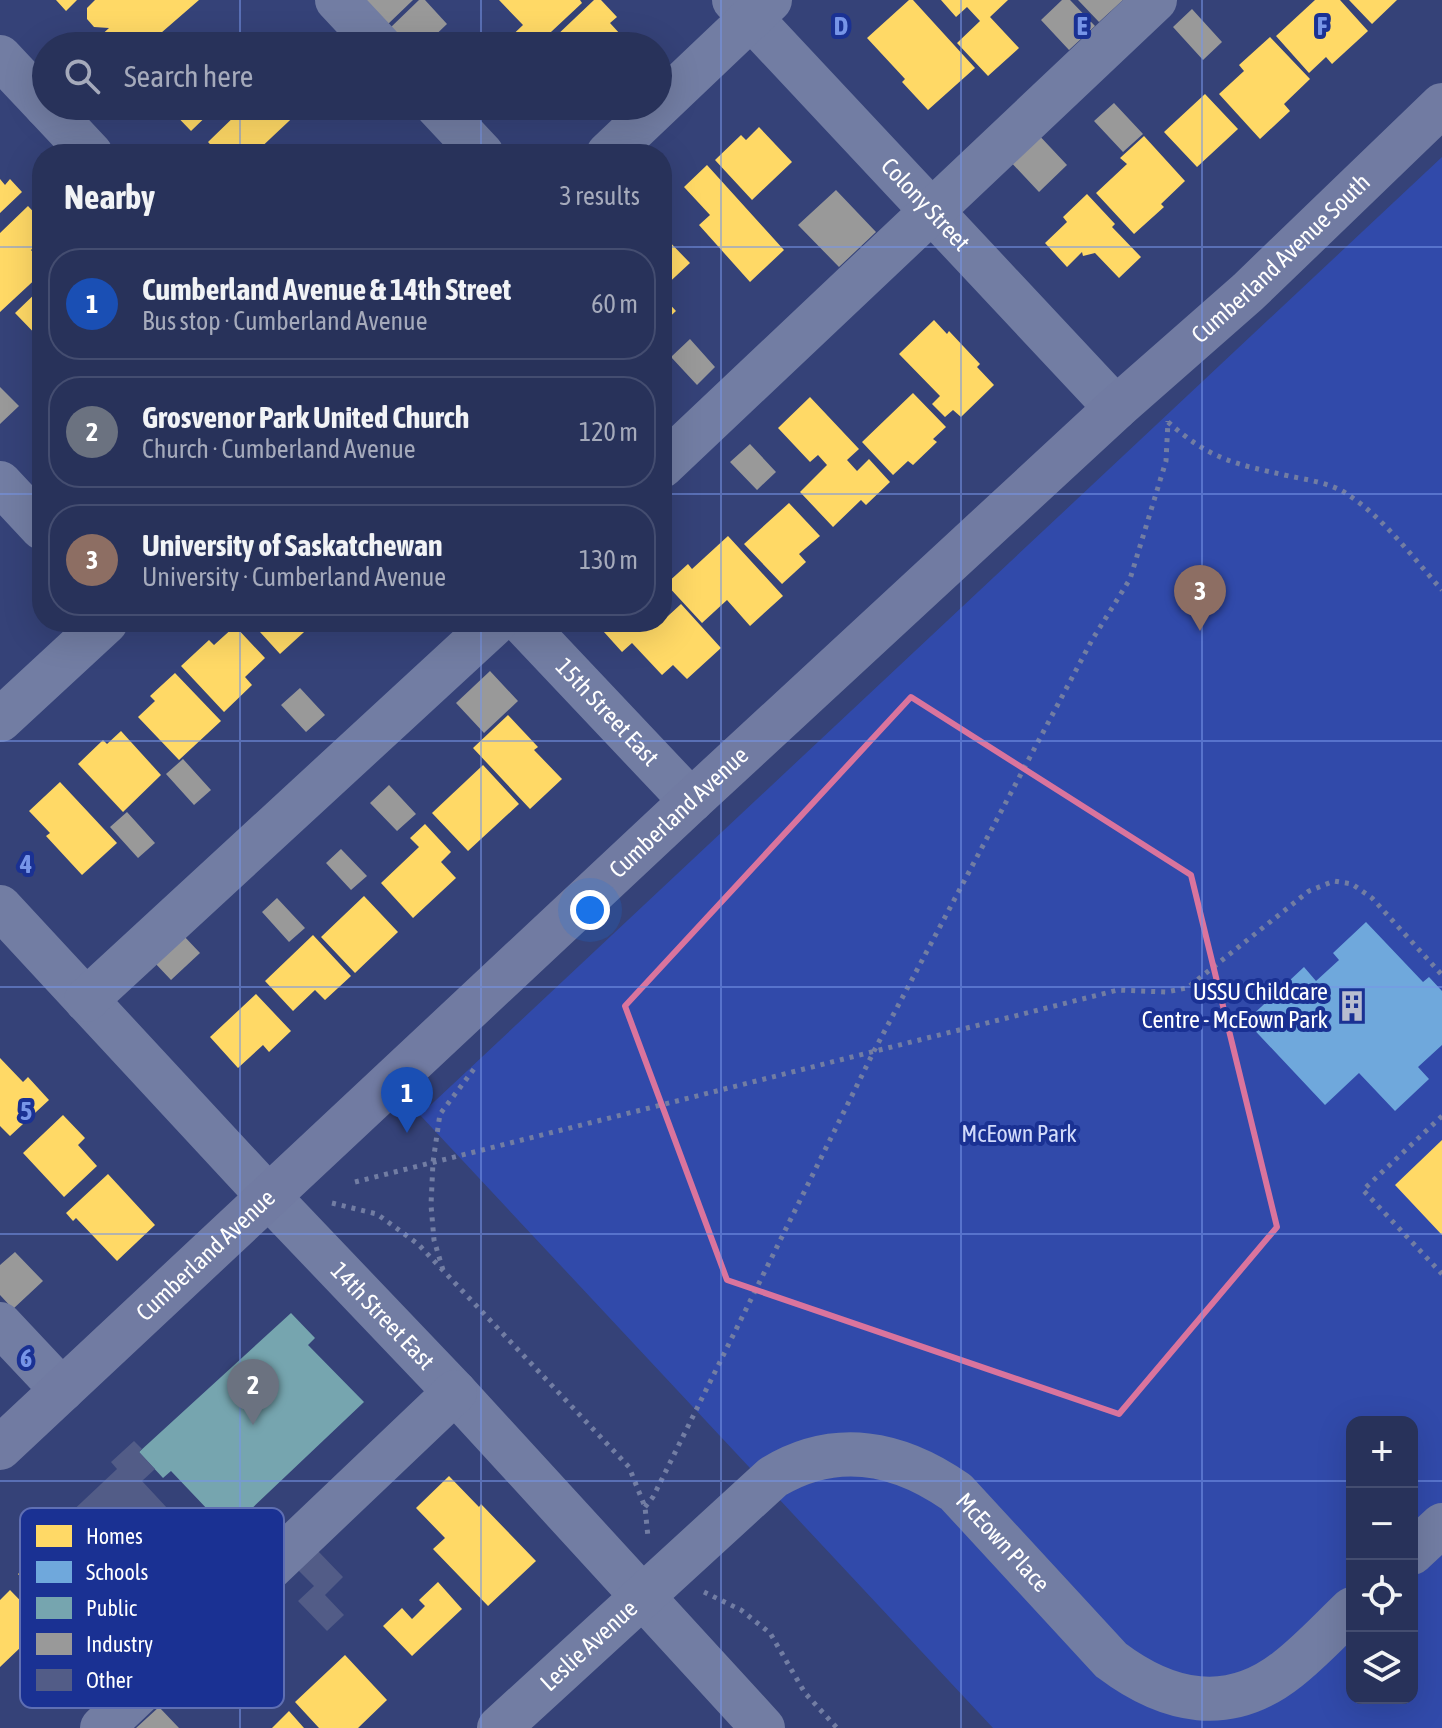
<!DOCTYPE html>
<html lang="en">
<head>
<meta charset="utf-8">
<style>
  :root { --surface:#28325a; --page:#343e63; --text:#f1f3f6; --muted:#a5aabb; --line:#444d70; --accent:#bca0f2 }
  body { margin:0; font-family:"Asap Condensed",sans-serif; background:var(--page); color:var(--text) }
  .controls { position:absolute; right:24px; bottom:24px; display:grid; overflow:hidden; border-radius:16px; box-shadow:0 8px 32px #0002 }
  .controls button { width:72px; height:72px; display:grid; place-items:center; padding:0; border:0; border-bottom:2px solid var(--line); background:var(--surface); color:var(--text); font:40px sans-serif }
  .you { position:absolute; left:590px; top:910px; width:28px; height:28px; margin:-20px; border:6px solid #fff; border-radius:50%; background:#1a73e8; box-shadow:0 0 0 12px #1a73e833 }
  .badge { display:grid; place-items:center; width:52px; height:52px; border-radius:50%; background:var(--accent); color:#fff; font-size:26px; font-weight:700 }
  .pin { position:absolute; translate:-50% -66px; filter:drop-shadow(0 2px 4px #0008) }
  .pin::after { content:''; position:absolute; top:42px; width:28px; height:24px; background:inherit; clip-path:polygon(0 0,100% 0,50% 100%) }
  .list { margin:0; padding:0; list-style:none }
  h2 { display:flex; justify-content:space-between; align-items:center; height:104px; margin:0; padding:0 32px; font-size:34px }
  h2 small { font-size:26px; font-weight:400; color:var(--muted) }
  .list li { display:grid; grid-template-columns:52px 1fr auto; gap:24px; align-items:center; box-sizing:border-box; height:112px; margin:0 16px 16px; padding:0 16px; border:2px solid var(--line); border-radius:32px }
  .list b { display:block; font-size:30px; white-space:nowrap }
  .list p { margin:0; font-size:26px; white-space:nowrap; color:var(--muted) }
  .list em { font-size:26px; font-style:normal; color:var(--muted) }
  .icon { flex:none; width:44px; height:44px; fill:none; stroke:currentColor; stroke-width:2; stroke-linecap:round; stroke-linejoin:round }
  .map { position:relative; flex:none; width:1442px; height:1728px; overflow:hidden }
  .search { position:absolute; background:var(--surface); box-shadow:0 8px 32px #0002; left:32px; top:32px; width:640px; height:88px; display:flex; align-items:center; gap:20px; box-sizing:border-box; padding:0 28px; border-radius:44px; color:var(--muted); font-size:30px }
  .panel { position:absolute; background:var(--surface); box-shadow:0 8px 32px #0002; left:32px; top:144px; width:640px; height:488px; border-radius:32px }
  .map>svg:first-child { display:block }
</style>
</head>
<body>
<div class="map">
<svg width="1442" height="1728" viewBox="0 0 1442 1728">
  <rect width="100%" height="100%" fill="#354278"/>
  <!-- green -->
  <path fill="#314aaa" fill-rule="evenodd" d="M1442,157V1728H993L420,1115ZM1352,1422H1412V1698H1352Z"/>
  <!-- homes -->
  <path fill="#ffd966" d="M56,0H77L66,11Z
    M95,0H199L146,46H101L96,40L109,28L94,27L87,19V8Z
    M499,0H580L582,3L536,46H501L523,25Z
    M594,0H601L617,17L610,23L631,46H562L554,38Z
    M909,0H913L975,68L928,110L902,82L905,79L867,38Z
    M941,0H1008L990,17L1019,48L988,76L957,43L980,21L967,7L956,17Z
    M1315,0H1340L1368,31L1332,64L1326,57L1309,73L1276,36Z
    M1349,0H1397L1372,24Z
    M176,37L184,46H167Z
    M1270,37L1310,79L1284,104L1290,111L1260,139L1219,94L1244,71L1239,65Z
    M1205,94L1238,129L1197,167L1164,132Z
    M167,106H217L191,131Z
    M239,106H305L254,154H219L208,142L242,109Z
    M759,127L792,162L752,200L715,160L741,135L746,140Z
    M1144,136L1185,181L1161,204L1164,207L1134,234L1096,193L1127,164L1120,158Z
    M707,165L784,250L750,282L699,225L710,215L684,187Z
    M0,179L5,185L10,179L22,192L0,213Z
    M1087,194L1115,224L1112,227L1141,257L1119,278L1095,253L1083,256L1082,252L1067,267L1045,243L1067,222L1063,217Z
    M28,206L42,221L34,230L42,240L31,250L42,262V273L0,312V233Z
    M662,234L690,263L662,289Z
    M42,287V341L15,313Z
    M662,296L676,311L662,324Z
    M934,320L947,334L949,331L980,364L977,367L994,385L961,417L953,410L945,417L932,404L940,396L899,354Z
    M913,393L946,427L933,439L937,442L913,465L908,461L893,475L862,442Z
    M810,397L859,449L847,460L857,471L869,459L890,482L866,505L861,500L833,527L800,492L827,465L818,455L810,462L778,428Z
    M789,503L820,536L799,554L806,562L782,584L744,544Z
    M728,536L783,596L750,626L727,600L702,623L666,584L688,564L692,569Z
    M681,604L721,648L687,679L673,665L662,675L632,643L622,652L595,622H649L655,628Z
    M259,622H315L280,654L260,632L265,628Z
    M235,626L265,658L245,677L252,685L224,712L181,666L209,640L214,645Z
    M175,673L221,721L179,760L138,717L155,701L150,696Z
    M508,715L538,747L534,750L562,779L530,809L473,748Z
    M121,731L161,775L123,812L78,764L103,740L107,744Z
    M483,765L519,804L468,851L432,813Z
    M60,782L117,843L82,875L46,836L50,833L29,811Z
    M425,824L451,852L441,862L456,878L413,918L381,883L419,847L410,838Z
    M364,896L398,932L355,973L321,937Z
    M313,935L351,976L325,1000L315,990L293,1011L265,981Z
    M256,994L291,1031L269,1052L263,1045L238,1068L210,1037Z
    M0,1058L23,1082L28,1077L49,1100L10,1136L0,1126Z
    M63,1115L85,1138L78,1145L97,1166L64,1197L23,1153Z
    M1442,1140V1235L1395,1185Z
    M108,1174L155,1225L117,1261L76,1218L73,1221L66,1213Z
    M449,1476L479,1507L481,1504L536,1561L488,1606L433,1549L445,1538L416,1508Z
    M58,1522L95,1563L47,1606L18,1574L45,1551L36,1542Z
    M438,1582L462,1609L412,1656L383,1626L402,1608L412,1619L425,1606L419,1600Z
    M10,1590L44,1625L0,1667V1600Z
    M345,1655L387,1700L358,1728H319L295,1702Z
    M289,1711L304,1728H272Z"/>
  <!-- schools -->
  <path fill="#6fa8dc" d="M1366,922L1423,982L1429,977L1442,991V1045L1418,1067L1429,1079L1395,1111L1359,1073L1325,1105L1246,1021L1304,967L1316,981L1339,960L1333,953Z"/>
  <!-- public -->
  <path fill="#76a5af" d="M291,1313L315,1338L308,1345L364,1402L228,1531L171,1471L163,1478L139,1452Z"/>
  <!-- industry -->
  <path fill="#999" d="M363,0H413L387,25Z
    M419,0H425L447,24L424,46H407L390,28Z
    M1062,0H1070L1095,26L1069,50L1041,20Z
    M1078,0H1123L1099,22Z
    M1192,9L1222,42L1203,60L1173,27Z
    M1114,103L1143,134L1123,152L1094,121Z
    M1035,131L1067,165L1039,192L1007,158Z
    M836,190L876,232L839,267L798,225Z
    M690,339L715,367L697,385L671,357Z
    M0,387L19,406L0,424Z
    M750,444L776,472L757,490L730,462Z
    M490,671L518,701L484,733L456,703Z
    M300,688L325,715L306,732L281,705Z
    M183,759L211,790L194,805L166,774Z
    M389,785L416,814L397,831L370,803Z
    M127,812L155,843L138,858L110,827Z
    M341,849L367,876L351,890L326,863Z
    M277,898L305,928L289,942L262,912Z
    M183,935L200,953L171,980L154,962Z
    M15,1252L43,1281L13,1309L0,1295V1265Z
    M159,1707L179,1728H136Z"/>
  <!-- building -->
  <path fill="#525c87" d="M134,1441L142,1449L139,1452L155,1469L142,1481L208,1552L150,1607L66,1517L117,1469L111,1462Z
    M317,1550L343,1577L325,1595L344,1615L327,1631L298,1601L314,1586L297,1569Z"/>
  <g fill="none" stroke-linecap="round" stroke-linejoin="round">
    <!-- path -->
    <path stroke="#727da3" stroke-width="5" stroke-dasharray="4 6" stroke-linecap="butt" d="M1168,422C1211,460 1235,464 1289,476C1308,480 1331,483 1347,494C1384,518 1413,558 1442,590
      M1442,1116L1363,1190L1442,1274
      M355,1182L1118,990L1166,992L1187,988L1309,891L1334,881L1352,884L1372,898L1442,975
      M332,1203L377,1214L418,1244L629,1467L645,1507L648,1537
      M443,1270L434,1240L431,1205L433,1162L440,1114L474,1069
      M645,1507L653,1497L874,1051L1092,640L1130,579L1166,461L1168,421
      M704,1592L741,1610L770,1633L805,1693L837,1728"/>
    <!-- minor -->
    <g stroke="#727da3" stroke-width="44">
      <path d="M337,0L380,46"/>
      <path id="s1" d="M734,0L1116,408"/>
      <path d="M0,57L46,106"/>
      <path d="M46,106L91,154"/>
      <path d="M437,106L482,154"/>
      <path d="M608,154L770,0"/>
      <path d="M662,466L1155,0"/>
      <path d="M0,483L42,528"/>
      <path id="s2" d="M522,622L691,801"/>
      <path d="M0,720L106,622"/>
      <path id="s3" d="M0,907L268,1196L455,1392L763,1728"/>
      <path d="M86,1000L496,622"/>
      <path d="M0,1324L62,1390"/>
      <path d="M1412,1553L1442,1525"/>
      <path d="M102,1728L455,1392"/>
      <path id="s4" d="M499,1728L773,1477C836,1439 899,1452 956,1492L1111,1660C1168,1703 1229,1716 1288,1669C1311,1651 1331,1629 1352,1609"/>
    </g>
    <!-- major -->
    <path stroke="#717ba2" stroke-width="44" id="s5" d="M0,1448L691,801L1116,408L1248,292L1442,105"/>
  </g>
  <!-- marked area -->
  <path fill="none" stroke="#da749d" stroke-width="6" stroke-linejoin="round" d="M911,697L1191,875L1277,1227L1119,1414L727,1280L625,1006Z"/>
  <!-- grid -->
  <path fill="none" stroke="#7795e8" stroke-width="2" stroke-opacity="0.55" d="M240,0V46M481,0V46M721,0V1728M961,0V1728M1202,0V1728M240,106V154M481,106V154M0,247H42M662,247H1442M0,494H42M662,494H1442M240,622V1728M481,622V1728M0,741H1442M0,987H1442M0,1234H1442M0,1481H1352M1412,1481H1442"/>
  <!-- icons -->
  <defs>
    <symbol id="building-bare" viewBox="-9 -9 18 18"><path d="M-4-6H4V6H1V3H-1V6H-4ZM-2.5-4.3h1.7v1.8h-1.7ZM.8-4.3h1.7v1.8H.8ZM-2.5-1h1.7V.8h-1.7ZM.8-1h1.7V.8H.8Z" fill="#b8bdd0" stroke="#1a3193" stroke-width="2.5" paint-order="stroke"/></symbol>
  </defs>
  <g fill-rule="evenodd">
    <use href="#building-bare" x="1330" y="984" width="44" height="44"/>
  </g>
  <g text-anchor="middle" stroke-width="8" stroke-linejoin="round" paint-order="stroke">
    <!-- street labels -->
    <g font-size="24" fill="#fff" stroke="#1a3193">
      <text dy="8" stroke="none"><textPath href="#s1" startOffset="280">Colony Street</textPath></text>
      <text dy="8" stroke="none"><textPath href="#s5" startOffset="1748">Cumberland Avenue South</textPath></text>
      <text dy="8" stroke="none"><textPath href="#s2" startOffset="124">15th Street East</textPath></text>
      <text dy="8" stroke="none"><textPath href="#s5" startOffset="930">Cumberland Avenue</textPath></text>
      <text dy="8" stroke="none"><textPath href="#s5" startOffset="282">Cumberland Avenue</textPath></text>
      <text dy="8" stroke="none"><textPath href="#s3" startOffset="560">14th Street East</textPath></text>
      <text dy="8" stroke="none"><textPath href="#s4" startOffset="636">McEown Place</textPath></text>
      <text dy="8" stroke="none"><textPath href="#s4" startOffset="122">Leslie Avenue</textPath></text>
    </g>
    <!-- poi labels -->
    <g font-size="24" fill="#fff" stroke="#1a3193" text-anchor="end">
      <text x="1328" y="1000">USSU Childcare<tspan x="1328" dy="28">Centre - McEown Park</tspan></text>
    </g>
    <!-- park labels -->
    <g font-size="24" fill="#d1dafb" stroke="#1a3193">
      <text x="1019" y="1142">McEown Park</text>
    </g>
  </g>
  <!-- legend -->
  <rect x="20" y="1508" width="264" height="200" rx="12" fill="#1a3193" stroke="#5f6fb3" stroke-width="2"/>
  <rect x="36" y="1525" width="36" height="22" fill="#ffd966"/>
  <rect x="36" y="1561" width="36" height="22" fill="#6fa8dc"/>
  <rect x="36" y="1597" width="36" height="22" fill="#76a5af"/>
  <rect x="36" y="1633" width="36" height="22" fill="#999"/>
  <rect x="36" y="1669" width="36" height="22" fill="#525c87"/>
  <g font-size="22" fill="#fff">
    <text x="86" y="1544">Homes</text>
    <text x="86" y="1580">Schools</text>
    <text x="86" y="1616">Public</text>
    <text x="86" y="1652">Industry</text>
    <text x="86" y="1688">Other</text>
  </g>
  <g font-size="26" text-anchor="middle" font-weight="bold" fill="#7795e8" stroke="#1a3193" stroke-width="8" stroke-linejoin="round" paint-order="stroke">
    <text x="841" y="35">D</text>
    <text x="1082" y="35">E</text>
    <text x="1322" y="35">F</text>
    <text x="26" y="873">4</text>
    <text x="26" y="1120">5</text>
    <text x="26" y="1367">6</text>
  </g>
</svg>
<div class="controls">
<button>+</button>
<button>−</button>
<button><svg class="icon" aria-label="locate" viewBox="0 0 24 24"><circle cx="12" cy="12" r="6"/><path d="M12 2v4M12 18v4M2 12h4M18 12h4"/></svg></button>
<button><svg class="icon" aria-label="layers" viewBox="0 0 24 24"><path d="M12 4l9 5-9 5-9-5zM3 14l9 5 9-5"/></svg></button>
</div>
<div class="you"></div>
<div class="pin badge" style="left:407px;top:1133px;background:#1a4fb4">1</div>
<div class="pin badge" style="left:253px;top:1425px;background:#6b7280">2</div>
<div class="pin badge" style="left:1200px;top:631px;background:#8d6e63">3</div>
<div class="search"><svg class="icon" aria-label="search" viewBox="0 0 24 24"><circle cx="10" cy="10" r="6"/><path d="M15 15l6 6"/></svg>Search here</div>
<section class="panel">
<h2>Nearby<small>3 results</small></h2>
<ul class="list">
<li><span class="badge" style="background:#1a4fb4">1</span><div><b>Cumberland Avenue &amp; 14th Street</b><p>Bus stop · Cumberland Avenue</p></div><em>60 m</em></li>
<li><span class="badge" style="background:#6b7280">2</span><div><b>Grosvenor Park United Church</b><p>Church · Cumberland Avenue</p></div><em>120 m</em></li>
<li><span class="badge" style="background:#8d6e63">3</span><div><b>University of Saskatchewan</b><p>University · Cumberland Avenue</p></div><em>130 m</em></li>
</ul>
</section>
</div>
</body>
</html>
